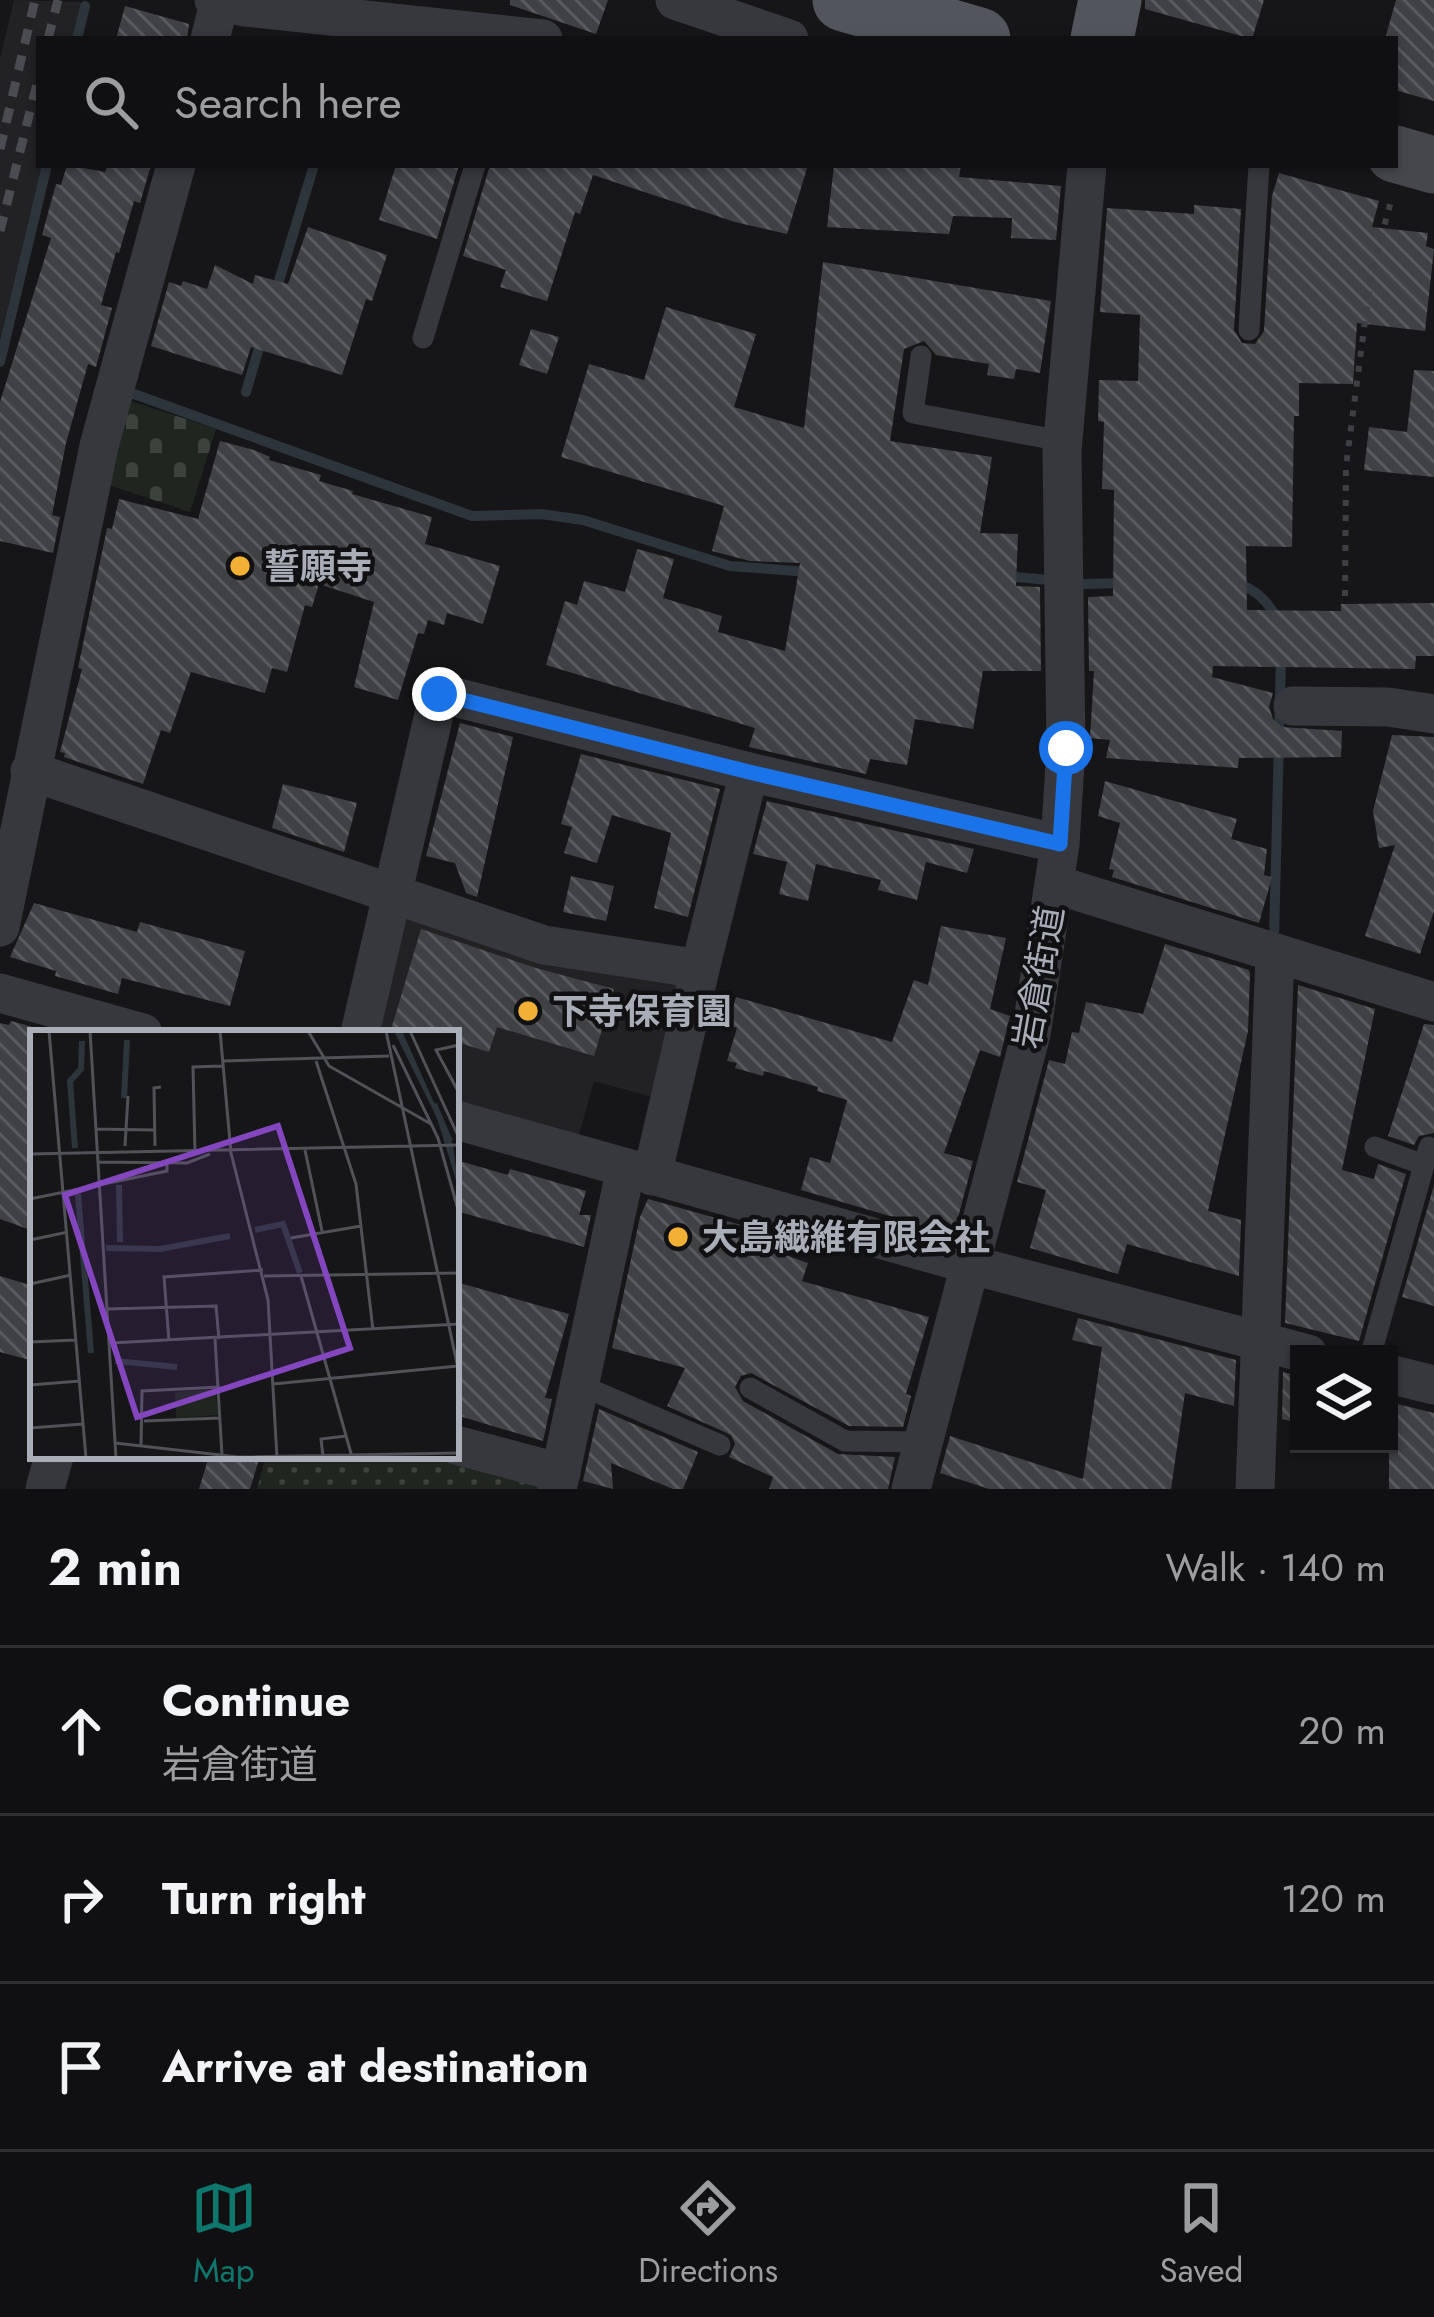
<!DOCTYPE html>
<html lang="en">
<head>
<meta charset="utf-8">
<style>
  :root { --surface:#101012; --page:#19191b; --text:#f1f3f6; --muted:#9c9d9f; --line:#303032; --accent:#0f766e }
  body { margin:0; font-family:Jost,"Noto Sans JP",sans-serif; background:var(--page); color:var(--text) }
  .controls { position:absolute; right:36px; bottom:36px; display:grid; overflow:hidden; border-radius:0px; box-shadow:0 3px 9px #0004 }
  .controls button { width:108px; height:108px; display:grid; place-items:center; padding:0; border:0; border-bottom:3px solid var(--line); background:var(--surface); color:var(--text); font:60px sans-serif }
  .stop { position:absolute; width:36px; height:36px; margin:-27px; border:9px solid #1a73e8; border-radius:50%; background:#fff }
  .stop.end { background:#1a73e8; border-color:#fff; box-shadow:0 3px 12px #0008 }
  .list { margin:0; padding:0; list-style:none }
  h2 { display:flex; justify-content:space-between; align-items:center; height:156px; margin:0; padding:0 48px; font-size:51px }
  h2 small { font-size:39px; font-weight:400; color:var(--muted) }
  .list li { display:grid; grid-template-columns:78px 1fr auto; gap:36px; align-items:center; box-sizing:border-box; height:168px; padding:0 48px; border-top:3px solid var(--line) }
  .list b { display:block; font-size:45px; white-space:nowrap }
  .list p { margin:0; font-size:39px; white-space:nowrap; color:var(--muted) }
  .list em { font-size:39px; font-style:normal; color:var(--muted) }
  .icon { flex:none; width:66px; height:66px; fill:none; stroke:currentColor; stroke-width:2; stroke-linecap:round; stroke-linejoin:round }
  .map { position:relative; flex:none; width:1434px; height:1489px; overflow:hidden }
  .search { position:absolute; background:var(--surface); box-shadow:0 3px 9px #0004; left:36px; right:36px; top:36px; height:132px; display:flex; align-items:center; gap:30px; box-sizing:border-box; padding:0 42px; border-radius:0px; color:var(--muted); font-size:45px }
  .sheet { height:660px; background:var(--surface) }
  nav { display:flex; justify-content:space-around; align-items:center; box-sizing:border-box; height:168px; border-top:3px solid var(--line); background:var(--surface); font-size:33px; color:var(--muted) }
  nav a { display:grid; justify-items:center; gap:6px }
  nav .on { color:var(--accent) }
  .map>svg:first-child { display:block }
</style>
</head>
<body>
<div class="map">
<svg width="1434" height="1489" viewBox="0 0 1434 1489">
  <defs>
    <pattern id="grass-dots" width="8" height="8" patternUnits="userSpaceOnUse" patternTransform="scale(3)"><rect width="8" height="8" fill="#1e261f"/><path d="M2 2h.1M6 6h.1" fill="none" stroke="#3c433d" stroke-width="1.8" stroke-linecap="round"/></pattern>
    <pattern id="cemetery-stones" width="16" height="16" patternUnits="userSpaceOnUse" patternTransform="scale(3)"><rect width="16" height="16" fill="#1e261f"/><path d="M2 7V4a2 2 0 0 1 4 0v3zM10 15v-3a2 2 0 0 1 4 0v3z" fill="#3c433d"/></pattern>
    <pattern id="building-back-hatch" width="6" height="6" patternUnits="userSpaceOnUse" patternTransform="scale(3)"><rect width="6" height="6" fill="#404145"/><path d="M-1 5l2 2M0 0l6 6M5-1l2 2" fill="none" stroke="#595a5e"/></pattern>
  </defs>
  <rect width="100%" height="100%" fill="#161618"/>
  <!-- built -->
  <path fill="#222225" d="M14,0L81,2L72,39H39L42,165L0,339V59Z
    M410,913L670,977L683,989L656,1098L594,1081L579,1135L456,1103V1033H374L401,918Z"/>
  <!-- grass -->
  <path fill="url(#grass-dots)" d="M266,1456H455L531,1477L539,1489H257Z"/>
  <!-- cemetery -->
  <path fill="url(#cemetery-stones)" d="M131,401L216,429L190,512L109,485Z"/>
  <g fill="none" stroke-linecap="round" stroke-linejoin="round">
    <!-- stream -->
    <path stroke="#2c353c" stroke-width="10" d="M77,39L85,6
      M275,294L314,165
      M0,362L47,165
      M246,392L261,341
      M134,394L472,516L541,514L583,520L730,566L810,572
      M1005,576L1049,580
      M1237,583C1258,591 1269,602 1278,622
      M1084,584L1123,583
      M1274,939L1281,658"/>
  </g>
  <!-- building -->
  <path fill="url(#building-back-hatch)" d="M510,0H608L596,34L510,5Z
    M1145,0H1264L1252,39L1145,9Z
    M1396,0H1434V101L1395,90V39H1385Z
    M125,6L189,24L187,39H116Z
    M67,165L105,172L108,165H151L140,203L134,201L119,253L116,252L101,305L112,308L96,367L88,364L66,443L52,515L60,517L53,553L0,541V402L51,238L42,235L56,184L61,185Z
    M396,165H459L437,239L379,220Z
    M490,165H808L787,234L735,222L593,175L580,214L575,212L547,301L500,287L506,270L463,256Z
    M834,165H961L959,177L1061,186L1056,240L1011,238L1012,218L953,216L949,234L827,227Z
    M1279,173L1379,201L1372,227L1428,233L1426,246L1434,249L1425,331L1357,323L1353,384L1299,383V416H1294L1292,547L1246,546L1247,610L1341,611V604L1434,603V656H1416L1415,669L1213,666L1212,677L1273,693L1269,707L1273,719L1282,727L1342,731L1341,757L1239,758L1238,768L1106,758L1110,740L1090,738L1094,671H1089L1088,597L1113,596L1114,490L1102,489L1104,422L1098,421L1099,380L1138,381L1140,315L1100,312L1107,208L1194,214V205L1241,209L1234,330L1242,343L1255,344L1264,331L1272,196Z
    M308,227L387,255L372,301L366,299L342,375L251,347L242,375L151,346L169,282L181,286L183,281L207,289L215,265L253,284L255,275L288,284Z
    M823,262L1051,301L1040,373L1016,369L1014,379L987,375L989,364L936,355L924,341L904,349L890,441L992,457L980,533L1018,534L1016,586L1040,587L1041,671H983L973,729L915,719L907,765L870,759L866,774L749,747L755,728L546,665L565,601L577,605L584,581L625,592L637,549L674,559L663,598L722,616L718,632L785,651L800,563L750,561L712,551L724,506L561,457L589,364L644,380L666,307L756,334L734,407L804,428Z
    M531,329L559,337L547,374L519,365Z
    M1414,370L1434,371V477L1364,470L1369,427L1407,432Z
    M220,441L254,450L270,457L269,460L321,475L319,481L353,491L352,494L432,517L425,544L500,566L483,624L447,613L444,625L428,620L424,634L418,633L398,700L354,687L374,602L319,584L312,607L305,605L287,672L272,668L265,693L191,672L170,733L161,730L143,784L64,757L65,753L60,752L82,669L78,668L107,528L112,529L119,499L198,519Z
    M460,723L513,737L477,897L466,893L455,863L426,856Z
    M1392,735L1434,737V911L1420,954L1365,936L1395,845L1379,848L1373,811Z
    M581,754L720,789L688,917L654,908L671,833L612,815L597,863L564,853L572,827L561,824Z
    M1105,781L1237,819L1231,839L1267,849L1264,875L1272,877L1259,923L1112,877L1114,870L1109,869L1120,823L1098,816Z
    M283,784L357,803L344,852L272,828Z
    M767,801L974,849L967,873L926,862L917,900L878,890L881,880L816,864L808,901L779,894L787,862L753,854Z
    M571,876L614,886L606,921L563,912Z
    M34,903L137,932L140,922L245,951L230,1006L122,978L118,994L55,976L56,971L10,957Z
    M941,926L1006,938L990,1009L1010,1016L1000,1057L980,1050L944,1153L973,1161L955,1229L948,1233L801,1190L810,1157L830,1163L847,1100L817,1091L818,1087L764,1071L763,1076L735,1068L737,1063L727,1061L737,1028L728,1025L736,997L892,1042L914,980L928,985Z
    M421,929L536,968L614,989L594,1056L497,1027L489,1052L456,1042V1033H390Z
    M1165,944L1249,970L1250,974L1248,1031L1208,1211L1241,1220L1239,1276L1127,1244L1118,1274L1030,1248L1046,1190L1017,1182L1049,1060L1065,1064L1072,1032L1079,1033L1086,1002L1143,1014Z
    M1298,985L1375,1009L1342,1170L1374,1179L1378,1164L1406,1174L1359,1341L1285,1323Z
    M11,1021L33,1027V1231L0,1219V1023L9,1025Z
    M1424,1024L1434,1025V1133L1419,1136L1414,1145L1388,1136Z
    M456,1160L508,1175L510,1169L586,1191L579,1215H591L584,1247L456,1211Z
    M1434,1185V1306L1402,1297Z
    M648,1199L766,1232L760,1246L808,1263L802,1281L929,1317L906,1394L911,1396L903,1427L849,1426L751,1373L741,1376L735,1387L743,1401L838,1454L895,1457L888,1489H769L773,1477L729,1457L735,1444L731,1435L667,1406L685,1368L612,1348L640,1217Z
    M0,1276L33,1286V1361L0,1352Z
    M456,1282L569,1314L545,1398L552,1399L543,1441L456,1415Z
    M1078,1318L1236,1360L1234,1406L1185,1393L1171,1489H989L940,1473L950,1436L1083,1479L1102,1347L1072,1340Z
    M1283,1372L1299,1376V1423L1282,1419Z
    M1389,1402L1434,1413V1489H1389Z
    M599,1409L698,1452L683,1489H673L611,1463L613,1489L583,1481Z
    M209,1456H260L250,1489H199Z"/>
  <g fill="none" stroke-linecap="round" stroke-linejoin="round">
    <!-- path -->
    <path stroke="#3d3f44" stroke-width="6" stroke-dasharray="6 9" stroke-linecap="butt" d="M1345,596L1346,466L1371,275L1391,201"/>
    <!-- lane -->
    <path stroke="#37383d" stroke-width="21" d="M1249,330L1259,165
      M423,338L475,165
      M921,356L913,413L1062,441
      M1375,1147L1424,1165
      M1371,1354L1429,1147
      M580,1385L720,1445
      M750,1388L845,1441L924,1442"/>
    <!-- street -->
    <path stroke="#37383d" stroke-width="39" d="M214,0L245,7L543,39
      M675,0L789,39
      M210,39L220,0
      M1293,706L1388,707L1434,714
      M30,771L544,945L700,969L652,1176
      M1054,884L1434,1002
      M0,927L99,446L176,165
      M700,969L749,772
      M0,993L143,1033
      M360,1033L439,693L749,772L1060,844
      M456,1120L972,1265L1308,1354
      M1389,1374L1434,1385
      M456,1445L561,1473
      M45,1489L54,1456
      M557,1489L626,1168
      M911,1489L1031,1034L1060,844L1066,748L1062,451L1087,165
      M1255,1489L1275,954"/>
    <!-- secondary -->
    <path stroke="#45474d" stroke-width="57" d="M1395,154L1434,165"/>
    <!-- primary -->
    <path stroke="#53555c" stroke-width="63" d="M844,0L979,39
      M1102,39L1110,0"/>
    <!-- rail -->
    <path stroke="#4a4c52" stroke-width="9" stroke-dasharray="15 12" stroke-linecap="butt" d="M48,39L58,0
      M0,149L35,0
      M0,231L39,76"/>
  </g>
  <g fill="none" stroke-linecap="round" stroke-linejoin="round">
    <!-- route -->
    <path stroke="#1a73e8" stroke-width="15" d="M439,694L749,772L1060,844L1066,748"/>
  </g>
  <!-- markers -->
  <g fill="#f2b134" stroke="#111113" stroke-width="4.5">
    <circle cx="240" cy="566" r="12"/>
    <circle cx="528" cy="1011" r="12"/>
    <circle cx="678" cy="1237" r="12"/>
  </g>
  <g text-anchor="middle" stroke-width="9" stroke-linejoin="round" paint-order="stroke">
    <!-- poi labels -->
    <g font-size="36" font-weight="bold" fill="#a8adb8" stroke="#111113" text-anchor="start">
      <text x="264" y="579">誓願寺</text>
      <text x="552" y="1024">下寺保育園</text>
      <text x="702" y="1250">大島繊維有限会社</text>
    </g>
    <!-- street labels -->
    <g font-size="36" fill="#a8adb8" stroke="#111113">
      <text transform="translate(1038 977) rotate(-80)" y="13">岩倉街道</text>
    </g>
  </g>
  <!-- overview -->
  <g transform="translate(30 1030)">
    <rect width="429" height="429" fill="#161618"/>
    <path d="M185,359L188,385L146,388L145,362Z" fill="#1e261f"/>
    <path d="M364,1H372L423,115L429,160L407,88Z" fill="#2c353c"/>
    <path fill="none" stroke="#2c353c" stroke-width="6" d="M94,68L97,10M404,74L420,112M45,118L40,51L51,39L52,11M89,155L90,212M48,164L61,323M225,200L253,194L270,243M76,218L130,219L200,206M85,331L147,337"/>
    <path fill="none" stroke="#505258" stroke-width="3" d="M19,1L56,428M60,1L86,428M190,1L201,123M278,1L299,36L401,94M356,1L429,343M380,1L429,108M363,15L408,108L429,183M429,15L406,20L429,63M193,31L359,26M286,31L326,154L343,300M65,99L124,100M95,116L98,66M125,116L124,58L131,57M275,120L292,201M165,123L163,37L192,36M201,123L238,270L247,428M0,124L429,115M67,132L157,133L180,124M0,169L137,141V133M261,208L331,196M0,210L38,202M234,246L429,243M271,246L322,427M0,254L41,245M77,279L186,276L189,309M185,309L192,425M139,311L134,247L233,240M0,312L46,310M81,313L429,294M243,354L428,336M0,355L50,351M114,391L190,388M0,398L53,394M85,413L208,427L429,423M111,416L112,361L190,357M293,426L291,409L316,406"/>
    <path fill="#8446be" fill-opacity="0.15" stroke="#8446be" stroke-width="6" d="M248,96L320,318L107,387L35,165Z"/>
    <rect width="429" height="429" fill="none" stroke="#a8adb8" stroke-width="6"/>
  </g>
</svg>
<div class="controls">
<button><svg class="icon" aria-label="layers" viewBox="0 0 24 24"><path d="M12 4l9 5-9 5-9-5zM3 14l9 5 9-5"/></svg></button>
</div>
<div class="stop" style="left:1066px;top:748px"></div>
<div class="stop end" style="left:439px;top:694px"></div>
<div class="search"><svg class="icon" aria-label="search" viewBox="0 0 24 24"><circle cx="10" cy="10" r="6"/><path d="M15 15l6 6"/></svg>Search here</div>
</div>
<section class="sheet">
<h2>2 min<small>Walk · 140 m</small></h2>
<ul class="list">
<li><svg class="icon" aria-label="ahead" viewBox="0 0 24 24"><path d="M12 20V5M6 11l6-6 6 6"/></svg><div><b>Continue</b><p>岩倉街道</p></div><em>20 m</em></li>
<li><svg class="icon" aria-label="right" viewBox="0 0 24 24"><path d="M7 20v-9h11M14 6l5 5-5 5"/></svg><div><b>Turn right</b></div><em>120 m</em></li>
<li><svg class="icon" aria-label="arrive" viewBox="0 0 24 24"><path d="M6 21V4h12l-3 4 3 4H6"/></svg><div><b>Arrive at destination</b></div></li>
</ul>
</section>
<nav>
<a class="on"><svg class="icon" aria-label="map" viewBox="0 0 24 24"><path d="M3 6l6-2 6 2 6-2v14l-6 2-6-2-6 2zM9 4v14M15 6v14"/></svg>Map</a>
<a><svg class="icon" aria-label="directions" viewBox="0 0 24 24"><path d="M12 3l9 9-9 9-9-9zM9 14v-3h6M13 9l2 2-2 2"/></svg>Directions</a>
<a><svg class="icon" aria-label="saved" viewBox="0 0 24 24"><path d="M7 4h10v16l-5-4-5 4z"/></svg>Saved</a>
</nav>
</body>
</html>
